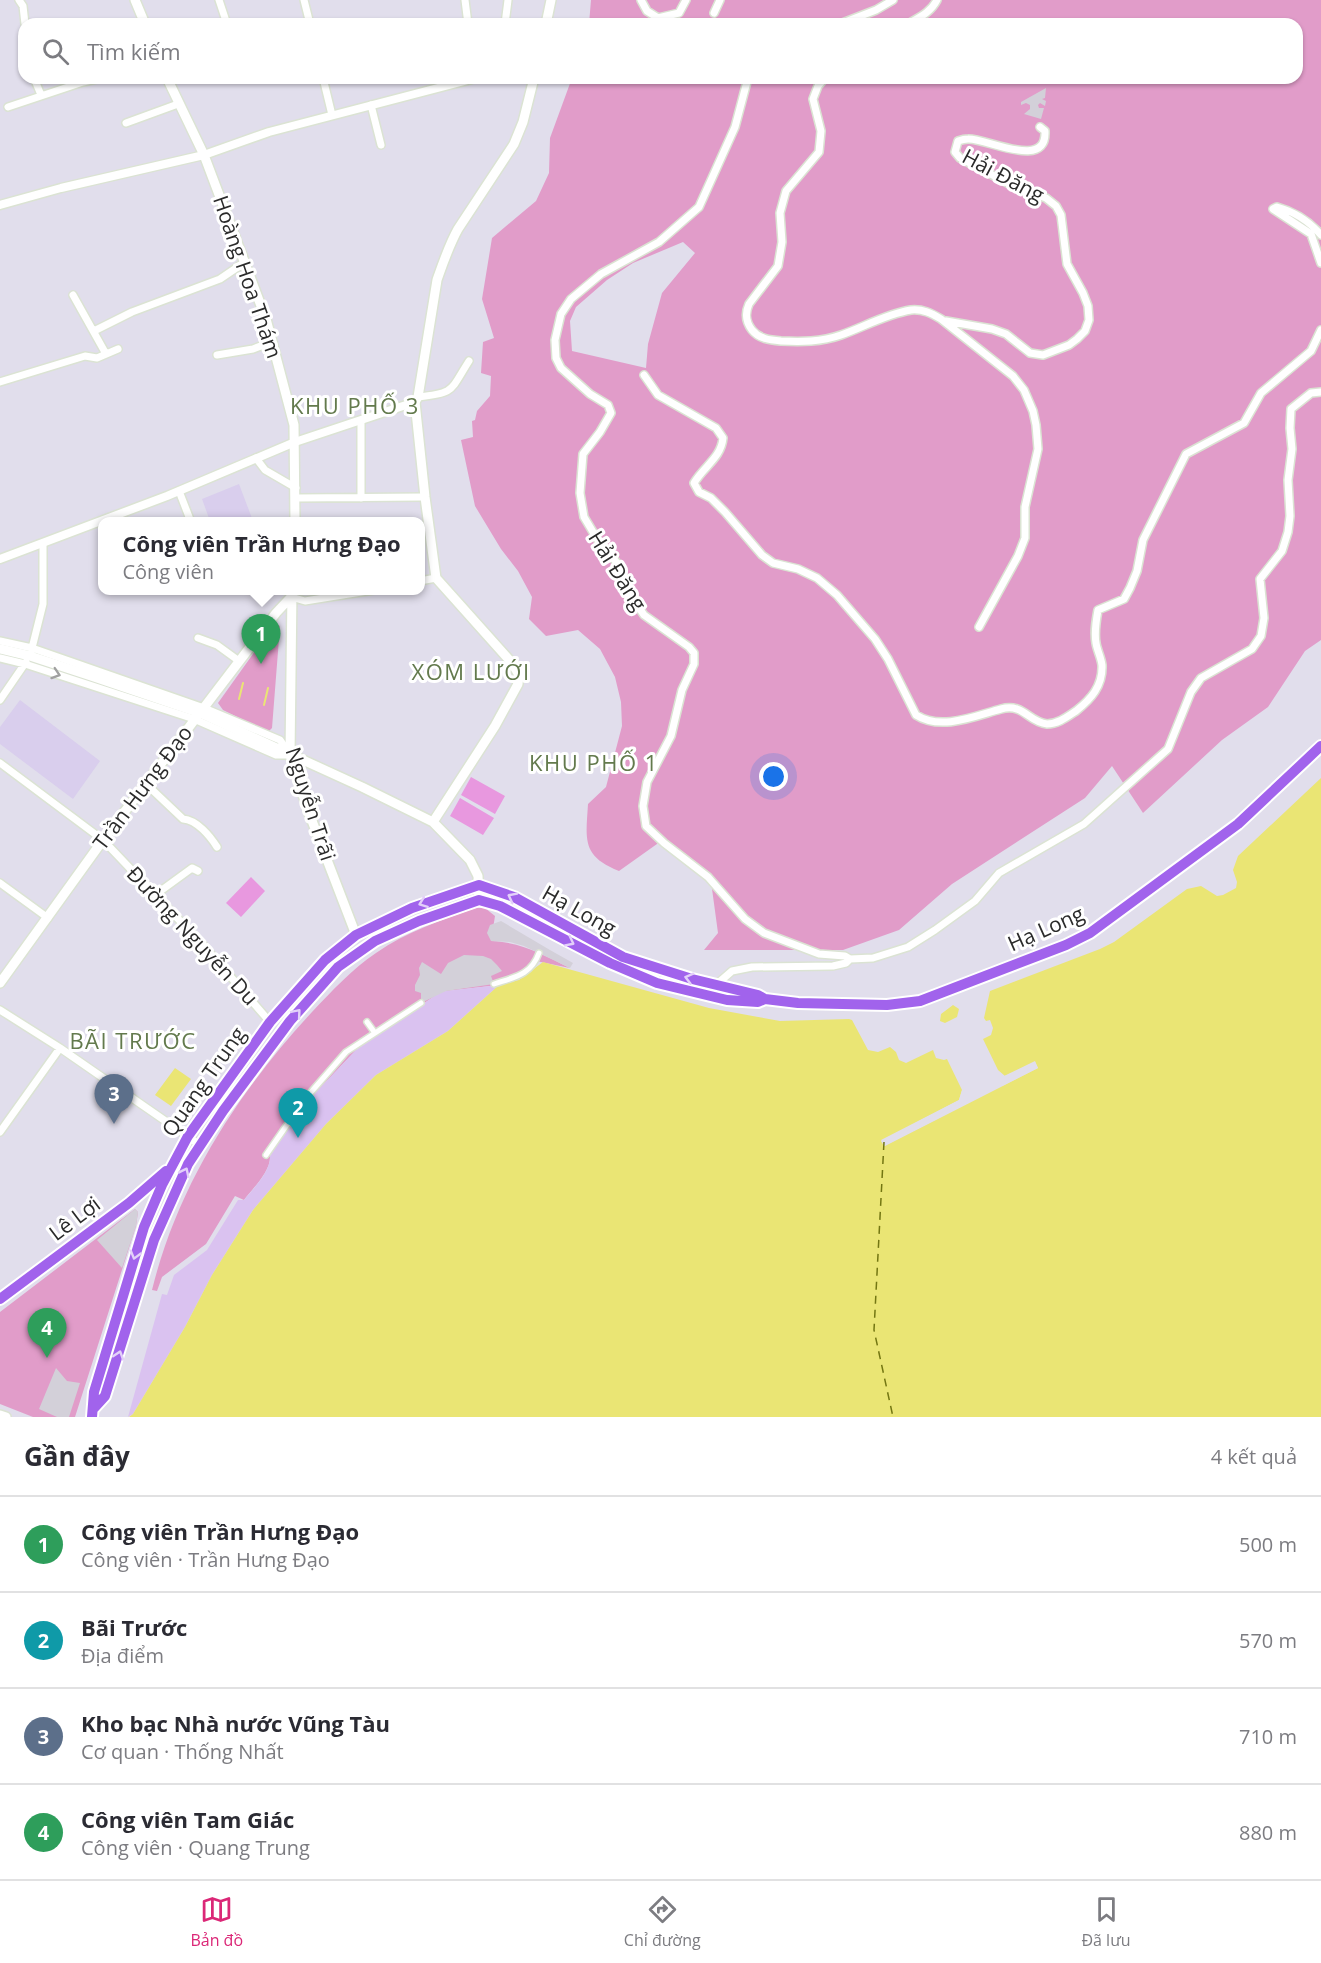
<!DOCTYPE html>
<html lang="vi">
<head>
<meta charset="utf-8">
<style>
  :root { --surface:#fff; --page:#f7f7f7; --text:#2b2b33; --muted:#7c7c81; --line:#e1e1e2; --accent:#db2777 }
  body { margin:0; font-family:"Open Sans",sans-serif; background:var(--page); color:var(--text) }
  .you { position:absolute; left:774px; top:777px; width:21px; height:21px; margin:-15px; border:4px solid #fff; border-radius:50%; background:#1a73e8; box-shadow:0 0 0 9px #1a73e833 }
  .badge { display:grid; place-items:center; width:39px; height:39px; border-radius:50%; background:var(--accent); color:#fff; font-size:20px; font-weight:700 }
  .pin { position:absolute; translate:-50% -50px; filter:drop-shadow(0 2px 3px #0008) }
  .pin::after { content:''; position:absolute; top:32px; width:21px; height:18px; background:inherit; clip-path:polygon(0 0,100% 0,50% 100%) }
  .popup { position:absolute; left:98px; top:517px; width:327px; height:78px; box-sizing:border-box; display:grid; place-content:center; border-radius:12px; background:var(--surface); filter:drop-shadow(0 2px 4px #0005); font-size:20px; white-space:nowrap; color:var(--muted) }
  .popup b { font-size:22px; color:var(--text) }
  .popup::after { content:''; position:absolute; left:50%; top:100%; margin-left:-12px; border:12px solid transparent; border-top-color:var(--surface) }
  .list { margin:0; padding:0; list-style:none }
  h2 { display:flex; justify-content:space-between; align-items:center; height:78px; margin:0; padding:0 24px; font-size:26px }
  h2 small { font-size:20px; font-weight:400; color:var(--muted) }
  .list li { display:grid; grid-template-columns:39px 1fr auto; gap:18px; align-items:center; box-sizing:border-box; height:96px; padding:0 24px; border-top:2px solid var(--line) }
  .list b { display:block; font-size:22px; white-space:nowrap }
  .list p { margin:0; font-size:20px; white-space:nowrap; color:var(--muted) }
  .list em { font-size:20px; font-style:normal; color:var(--muted) }
  .icon { flex:none; width:33px; height:33px; fill:none; stroke:currentColor; stroke-width:2; stroke-linecap:round; stroke-linejoin:round }
  .map { position:relative; flex:none; width:1321px; height:1417px; overflow:hidden }
  .search { position:absolute; background:var(--surface); box-shadow:0 2px 4px #0004; left:18px; right:18px; top:18px; height:66px; display:flex; align-items:center; gap:15px; box-sizing:border-box; padding:0 21px; border-radius:18px; color:var(--muted); font-size:22px }
  .sheet { height:462px; background:var(--surface) }
  nav { display:flex; justify-content:space-around; align-items:center; box-sizing:border-box; height:84px; border-top:2px solid var(--line); background:var(--surface); font-size:16px; color:var(--muted) }
  nav a { display:grid; justify-items:center; gap:3px }
  nav .on { color:var(--accent) }
  .map>svg:first-child { display:block }
</style>
</head>
<body>
<div class="map">
<svg width="1321" height="1417" viewBox="0 0 1321 1417">
  <rect width="100%" height="100%" fill="#e1deec"/>
  <!-- education -->
  <path fill="#d9ceed" d="M239,484L253,521H210L202,499Z
    M20,700L100,761L73,799L0,744V727Z"/>
  <!-- green -->
  <path fill="#e19cc9" fill-rule="evenodd" d="M591,0H1321V640L1305,651L1268,707L1222,740L1143,813L1112,766L1085,798L952,884L899,930L843,950H704L718,933L710,874L684,853L664,839L619,871C581,856 586,839 588,804L606,787L622,726L621,702L615,677L600,649L578,630L546,636L529,619L532,597L518,571L501,549L475,506L461,440L473,437L472,421L475,420L477,411L490,396L491,376L481,373L483,342L494,338L482,299L492,238L536,201L549,173L550,138L572,78H1297V24H589ZM683,242L695,253L662,293L648,344L646,368L572,351L570,321L576,307L607,280L633,263Z
    M275,623L280,626L272,728L268,732L223,710L218,703Z
    M476,908H485L495,916L491,941C521,942 544,955 570,968L536,961L499,985L446,991L439,993L356,1050L305,1104L270,1156C271,1171 253,1188 244,1200L235,1196L206,1244L162,1277L157,1291L152,1290C178,1184 239,1091 312,1012C332,991 352,969 376,953C406,932 441,920 476,908Z
    M135,1209L138,1212L136,1226L75,1417H33L0,1404V1312Z"/>
  <!-- sand -->
  <path fill="#dac2f0" d="M499,985L448,1031L376,1075L326,1124L253,1210L212,1275L185,1327L133,1414L128,1417L162,1294L167,1295L174,1275L207,1250L238,1200H244C253,1189 271,1171 270,1156L305,1104L356,1050L439,993L446,991Z"/>
  <!-- pitch -->
  <path fill="#e898df" d="M471,777L505,796L495,814L461,795Z
    M460,798L494,818L483,835L450,816Z
    M251,877L265,891L241,917L226,903Z"/>
  <!-- plaza -->
  <path fill="#d3d0d9" d="M1046,88L1045,98L1042,99L1046,101L1045,106L1040,103L1038,105L1039,108H1044L1041,119L1024,114L1030,109V105L1026,103L1021,105V102Z
    M501,921L550,950L573,963L570,968L524,946L510,942L491,941L487,933L490,925Z
    M464,955L483,956L491,959L497,965L502,971L491,976L494,984L446,991L421,1003V993L415,991V985L420,975L419,968L422,962L441,974L448,963Z
    M135,1209L138,1212L136,1226L122,1268L97,1240Z
    M56,1368L67,1381L80,1383L69,1417H57L39,1409Z"/>
  <!-- water -->
  <path fill="#eae574" d="M1321,778V1417H129L133,1414L185,1327L212,1275L253,1210L326,1124L376,1075L448,1031L499,985L519,980L543,962L709,1008L780,1021L849,1019L852,1020L868,1050L878,1052L890,1047L896,1052L899,1060L906,1063L933,1050L936,1058L944,1060L947,1059L962,1090L959,1100L881,1140L885,1146L1038,1068L1035,1062L1005,1076L998,1070L983,1039L991,1035L993,1028L990,1020L986,1021L984,1018L990,991L1100,949L1114,942L1187,889L1201,886L1217,896L1223,895L1236,888L1237,882L1233,870L1238,856Z
    M953,1005L959,1009L957,1017L945,1023L940,1021L941,1014Z
    M175,1068L191,1079L171,1106L155,1095Z"/>
  <!-- pier -->
  <path fill="#e1deec" d="M1035,1061L1038,1068L1002,1086L1000,1083L1034,1067L1006,1078L1002,1077Z
    M962,1090L964,1094L961,1102L885,1142L967,1100L968,1103L884,1146L881,1141L959,1100Z"/>
  <g fill="none" stroke-linecap="round" stroke-linejoin="round">
    <!-- stream -->
    <path stroke="#eae574" stroke-width="2" d="M239,699L243,683
      M264,705L268,688"/>
    <!-- ferry -->
    <path stroke="#737612" stroke-width="1.5" stroke-dasharray="8 6" stroke-linecap="butt" d="M884,1142L874,1330L893,1417"/>
    <defs>
      <path id="pedestrian" d="M494,984C515,977 531,975 539,953
        M367,1022L375,1033
        M266,1155L305,1099L346,1052L421,1003"/>
      <path id="minor" d="M19,0L23,6L25,24
        M219,0L227,24
        M304,0L310,24
        M465,0L468,24
        M641,0L647,11L658,18L679,13L686,0
        M714,13L720,0
        M505,24L508,0
        M840,24L876,10L893,0
        M908,24C920,17 931,12 937,0
        M34,78L41,95
        M323,78L332,115
        M825,78L818,86L813,99L821,131L819,152L786,191L780,213L782,242L778,266L749,304C745,313 745,321 752,330C759,339 770,340 781,341C801,342 821,342 841,335C864,327 886,314 911,310C923,309 931,313 941,319L1013,376L1024,390L1033,411L1036,425L1038,449L1025,507V538L1018,556L979,627
        M371,105L381,145
        M8,107L83,82L101,78
        M126,123L178,104
        M1321,235C1309,221 1295,212 1277,207L1273,209L1311,234L1321,263
        M73,295L106,354
        M946,321L992,329L1006,334L1030,353L1043,355L1069,345L1077,339L1085,331L1089,320L1088,306L1083,293L1067,264L1061,215L1056,206L1046,198L1019,189L960,158L955,152L958,141C961,140 964,139 968,139C987,138 1047,171 1045,131L1040,127
        M94,331L132,312L220,279L245,262
        M217,355L253,349L271,342
        M644,375L658,395L716,428L723,438C721,458 704,466 694,483L699,492L711,498L725,512L762,555L773,563L798,569L817,578L837,595L875,639L888,659L916,715C941,731 975,716 1001,709C1024,703 1028,722 1047,724C1058,724 1067,717 1076,711C1091,699 1103,686 1102,665C1101,657 1097,650 1096,643C1094,632 1096,621 1098,610L1124,599L1130,588L1137,571L1143,540L1186,454L1244,423L1261,393L1311,351L1321,330
        M0,382L85,356L97,358L118,349
        M418,397C455,393 450,391 469,361
        M361,421V498
        M256,458L265,470L296,488
        M179,491L191,522
        M296,498L425,497
        M420,581L436,578
        M291,597L305,601L374,590
        M198,638L217,645L239,661
        M0,641L32,648L204,708L280,740L289,753
        M31,652L43,604V543
        M0,658L25,664L194,719L276,755H288
        M0,700L26,662
        M0,763L103,840L203,945L270,1022
        M145,783L183,819C197,820 210,836 217,847
        M0,883L48,918
        M155,895L192,868L198,871
        M850,959L873,958L908,947L935,930L975,901L999,873L1084,824L1168,749L1191,692L1201,678L1252,649L1261,636L1264,618L1260,579L1282,551L1288,532L1290,516L1288,480L1292,449L1290,428L1291,409L1311,393L1321,392
        M717,984L732,971L752,967L833,966L846,963L850,959L845,956L819,954L764,933L745,919L708,877L664,843L646,826L643,806L647,782L671,736L682,690L694,664V653L689,647L644,615L635,602L618,564L599,542L584,517L580,493L583,454L600,432L611,413L608,405L590,394L561,368L556,358L555,340L561,314L571,299L601,274L659,242L699,207L735,127L748,78
        M0,1010L60,1048L200,1145
        M0,1132L60,1048"/>
      <path id="tertiary" d="M0,205L61,188L204,155L269,132L476,78
        M0,559L167,496L295,442L415,402"/>
      <path id="secondary" d="M135,0L145,24
        M546,24L551,0
        M167,78L204,155L266,319L294,425L295,522
        M292,590L290,755L309,813L356,935
        M0,649L30,656L94,677L200,713L362,787L433,822L470,860L478,876L479,900
        M433,822L495,726L518,684L519,675L512,663L436,578L425,497L415,402L418,397L437,280C443,263 449,245 458,229L514,144L523,122L534,78
        M0,983L103,840L276,613L291,597
        M0,1415L6,1417"/>
      <path id="primary" d="M0,1299L129,1203L166,1171
        M94,1408L105,1396L154,1240L188,1164L223,1111L290,1021L338,967L375,941L419,921L479,900L500,906L610,963L657,983L727,1000L758,1002L765,999L798,1003L887,1005L920,1001L1066,945L1090,933L1238,824L1321,746
        M92,1417L94,1392L144,1227L162,1185L188,1136L270,1022L325,960L356,935L412,908L479,885L514,897L623,957L692,979L758,995L765,999"/>
    </defs>
    <!-- pedestrian casing -->
    <use href="#pedestrian" stroke="#dbe3d3" stroke-width="8"/>
    <!-- minor casing -->
    <use href="#minor" stroke="#dbe3d3" stroke-width="10"/>
    <!-- tertiary casing -->
    <use href="#tertiary" stroke="#dbe3d3" stroke-width="11"/>
    <!-- secondary casing -->
    <use href="#secondary" stroke="#dbe3d3" stroke-width="12"/>
    <!-- primary casing -->
    <use href="#primary" stroke="#fff" stroke-width="14"/>
    <!-- pedestrian -->
    <use href="#pedestrian" stroke="#fff" stroke-width="5"/>
    <!-- minor -->
    <use href="#minor" stroke="#fff" stroke-width="7"/>
    <!-- tertiary -->
    <use href="#tertiary" stroke="#fff" stroke-width="8"/>
    <!-- secondary -->
    <use href="#secondary" stroke="#fff" stroke-width="9"/>
    <!-- primary -->
    <use href="#primary" stroke="#a163ec" stroke-width="10"/>
  </g>
  <!-- one-way arrows -->
  <defs><path id="oneway-chevron" d="M-2-3.5L2.5 0L-2 3.5" fill="none" stroke-width="1.6" stroke-linecap="round" stroke-linejoin="round" transform="scale(1.5)"/></defs>
  <use stroke="#a0a0a0" href="#oneway-chevron" transform="translate(56 674) rotate(18)"/>
  <g stroke="#e3d0f9">
    <use href="#oneway-chevron" transform="translate(512 897) rotate(-153)"/>
    <use href="#oneway-chevron" transform="translate(423 903) rotate(159)"/>
    <use href="#oneway-chevron" transform="translate(570 942) rotate(27)"/>
    <use href="#oneway-chevron" transform="translate(689 978) rotate(-165)"/>
    <use href="#oneway-chevron" transform="translate(297 1013) rotate(-50)"/>
    <use href="#oneway-chevron" transform="translate(185 1172) rotate(-64)"/>
    <use href="#oneway-chevron" transform="translate(135 1255) rotate(106)"/>
    <use href="#oneway-chevron" transform="translate(119 1355) rotate(-72)"/>
  </g>
  <g text-anchor="middle" stroke-width="6" stroke-linejoin="round" paint-order="stroke">
    <!-- street labels -->
    <g font-size="21" fill="#2b2b2b" stroke="#fff">
      <text transform="translate(1003 176) rotate(28)" y="7">Hải Đăng</text>
      <text transform="translate(247 277) rotate(71)" y="7">Hoàng Hoa Thám</text>
      <text transform="translate(617 571) rotate(58)" y="7">Hải Đăng</text>
      <text transform="translate(143 788) rotate(-53)" y="7">Trần Hưng Đạo</text>
      <text transform="translate(310 804) rotate(72)" y="7">Nguyễn Trãi</text>
      <text transform="translate(579 911) rotate(29)" y="7">Hạ Long</text>
      <text transform="translate(1046 929) rotate(-24)" y="7">Hạ Long</text>
      <text transform="translate(192 936) rotate(47)" y="7">Đường Nguyễn Du</text>
      <text transform="translate(204 1082) rotate(-55)" y="7">Quang Trung</text>
      <text transform="translate(75 1219) rotate(-37)" y="7">Lê Lợi</text>
    </g>
    <!-- neighbourhood labels -->
    <g font-size="22" letter-spacing="1.5" fill="#637a4d" stroke="#fff">
      <text x="355" y="414">KHU PHỐ 3</text>
      <text x="471" y="680">XÓM LƯỚI</text>
      <text x="594" y="771">KHU PHỐ 1</text>
      <text x="133" y="1049">BÃI TRƯỚC</text>
    </g>
  </g>
</svg>
<div class="you"></div>
<div class="pin badge" style="left:261px;top:664px;background:#2e9e5b">1</div>
<div class="popup"><b>Công viên Trần Hưng Đạo</b>Công viên</div>
<div class="pin badge" style="left:298px;top:1138px;background:#0f9aa8">2</div>
<div class="pin badge" style="left:114px;top:1124px;background:#5c6f8a">3</div>
<div class="pin badge" style="left:47px;top:1358px;background:#2e9e5b">4</div>
<div class="search"><svg class="icon" aria-label="search" viewBox="0 0 24 24"><circle cx="10" cy="10" r="6"/><path d="M15 15l6 6"/></svg>Tìm kiếm</div>
</div>
<section class="sheet">
<h2>Gần đây<small>4 kết quả</small></h2>
<ul class="list">
<li><span class="badge" style="background:#2e9e5b">1</span><div><b>Công viên Trần Hưng Đạo</b><p>Công viên · Trần Hưng Đạo</p></div><em>500 m</em></li>
<li><span class="badge" style="background:#0f9aa8">2</span><div><b>Bãi Trước</b><p>Địa điểm</p></div><em>570 m</em></li>
<li><span class="badge" style="background:#5c6f8a">3</span><div><b>Kho bạc Nhà nước Vũng Tàu</b><p>Cơ quan · Thống Nhất</p></div><em>710 m</em></li>
<li><span class="badge" style="background:#2e9e5b">4</span><div><b>Công viên Tam Giác</b><p>Công viên · Quang Trung</p></div><em>880 m</em></li>
</ul>
</section>
<nav>
<a class="on"><svg class="icon" aria-label="map" viewBox="0 0 24 24"><path d="M3 6l6-2 6 2 6-2v14l-6 2-6-2-6 2zM9 4v14M15 6v14"/></svg>Bản đồ</a>
<a><svg class="icon" aria-label="directions" viewBox="0 0 24 24"><path d="M12 3l9 9-9 9-9-9zM9 14v-3h6M13 9l2 2-2 2"/></svg>Chỉ đường</a>
<a><svg class="icon" aria-label="saved" viewBox="0 0 24 24"><path d="M7 4h10v16l-5-4-5 4z"/></svg>Đã lưu</a>
</nav>
</body>
</html>
